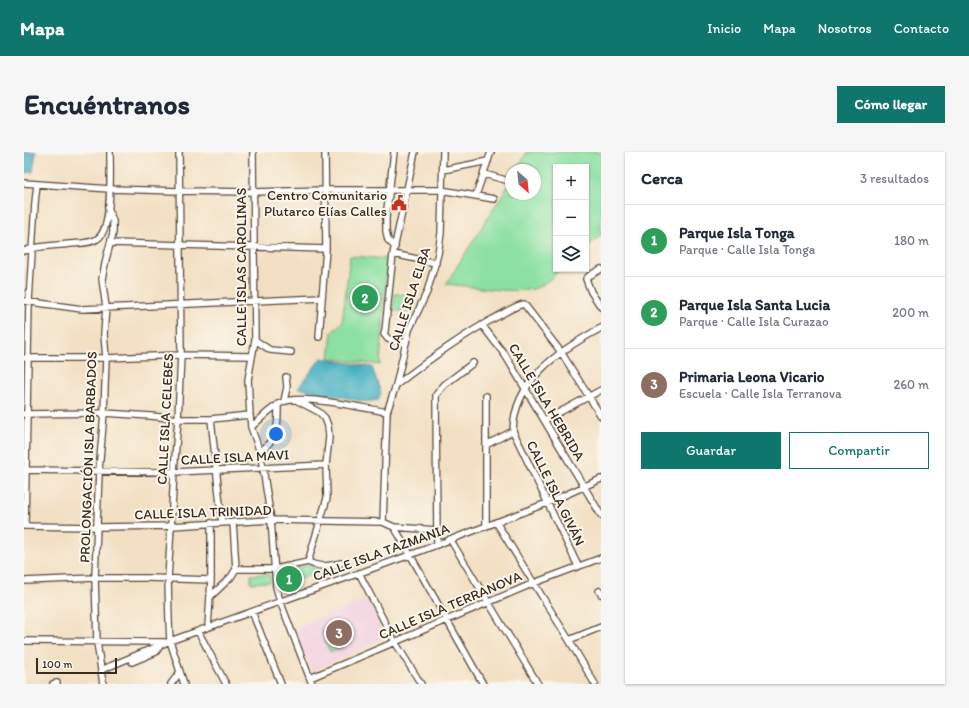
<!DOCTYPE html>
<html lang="es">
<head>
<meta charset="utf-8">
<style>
  :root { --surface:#fff; --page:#f6f6f7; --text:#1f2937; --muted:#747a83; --line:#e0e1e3; --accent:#0f766e }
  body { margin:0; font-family:Itim,sans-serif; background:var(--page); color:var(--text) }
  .controls { position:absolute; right:12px; top:12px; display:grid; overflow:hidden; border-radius:0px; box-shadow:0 1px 3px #0004 }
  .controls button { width:36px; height:36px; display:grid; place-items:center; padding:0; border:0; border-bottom:1px solid var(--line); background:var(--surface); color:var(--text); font:20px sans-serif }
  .compass { position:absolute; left:481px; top:12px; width:36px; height:36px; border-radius:50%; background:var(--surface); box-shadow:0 1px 3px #0004; rotate:153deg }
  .scale { position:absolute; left:12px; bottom:10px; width:81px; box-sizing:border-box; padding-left:4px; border:2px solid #3b2a1e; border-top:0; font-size:11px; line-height:14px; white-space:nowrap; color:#3b2a1e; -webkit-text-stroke:3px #fbf7ec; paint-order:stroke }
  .you { position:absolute; left:252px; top:282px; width:14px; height:14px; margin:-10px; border:3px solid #fff; border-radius:50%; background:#1a73e8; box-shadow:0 0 0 6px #1a73e833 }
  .badge { display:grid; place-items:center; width:26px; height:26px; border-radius:50%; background:var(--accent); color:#fff; font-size:13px; font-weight:700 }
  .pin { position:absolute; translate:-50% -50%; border:2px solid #fff; box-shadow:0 1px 4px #0006 }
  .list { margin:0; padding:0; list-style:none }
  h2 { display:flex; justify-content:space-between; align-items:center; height:52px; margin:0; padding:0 16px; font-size:17px }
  h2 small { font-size:13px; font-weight:400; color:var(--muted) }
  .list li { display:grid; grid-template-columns:26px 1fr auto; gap:12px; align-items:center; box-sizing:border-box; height:72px; padding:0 16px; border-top:1px solid var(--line) }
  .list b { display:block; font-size:15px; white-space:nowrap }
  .list p { margin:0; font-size:13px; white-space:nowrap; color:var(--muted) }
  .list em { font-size:13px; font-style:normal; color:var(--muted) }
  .actions { display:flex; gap:8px; padding:12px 16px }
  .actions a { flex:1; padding:9px 0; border:1px solid var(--accent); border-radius:0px; text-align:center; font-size:14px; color:var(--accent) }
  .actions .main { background:var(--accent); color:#fff }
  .icon { flex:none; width:22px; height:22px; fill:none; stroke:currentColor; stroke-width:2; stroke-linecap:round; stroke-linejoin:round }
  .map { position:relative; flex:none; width:577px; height:532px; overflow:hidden; border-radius:0px }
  header { display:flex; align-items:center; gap:24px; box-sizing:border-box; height:56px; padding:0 20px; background:var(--accent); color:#fff }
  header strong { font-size:19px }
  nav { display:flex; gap:22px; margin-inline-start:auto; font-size:14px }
  .intro { display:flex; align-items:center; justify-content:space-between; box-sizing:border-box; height:96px; padding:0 24px }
  h1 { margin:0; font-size:28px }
  .button { padding:10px 18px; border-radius:0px; background:var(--accent); color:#fff; font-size:14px; font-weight:700 }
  main { display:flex; gap:24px; padding:0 24px }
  aside { flex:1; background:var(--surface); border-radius:0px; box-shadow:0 1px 3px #0004 }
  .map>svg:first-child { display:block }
</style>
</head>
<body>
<header>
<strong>Mapa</strong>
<nav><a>Inicio</a><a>Mapa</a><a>Nosotros</a><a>Contacto</a></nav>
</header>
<div class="intro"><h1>Encuéntranos</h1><a class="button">Cómo llegar</a></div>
<main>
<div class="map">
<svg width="577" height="532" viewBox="0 0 577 532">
  <rect width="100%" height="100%" fill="#fbf7ec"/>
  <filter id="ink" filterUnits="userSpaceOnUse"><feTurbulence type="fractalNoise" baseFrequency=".025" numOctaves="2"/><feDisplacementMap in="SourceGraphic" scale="8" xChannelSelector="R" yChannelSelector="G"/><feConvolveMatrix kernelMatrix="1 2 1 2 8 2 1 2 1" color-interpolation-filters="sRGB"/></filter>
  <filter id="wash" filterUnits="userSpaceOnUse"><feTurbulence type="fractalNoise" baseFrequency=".012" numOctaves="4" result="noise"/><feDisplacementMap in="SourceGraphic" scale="16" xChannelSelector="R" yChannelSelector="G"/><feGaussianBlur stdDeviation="0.9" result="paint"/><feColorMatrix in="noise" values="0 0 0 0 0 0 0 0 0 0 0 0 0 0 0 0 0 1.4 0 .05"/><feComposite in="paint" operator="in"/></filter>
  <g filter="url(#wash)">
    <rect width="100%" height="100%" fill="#f3e0c4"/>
    <!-- built -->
    <path fill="#f2cfe1" d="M343,447L361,485L288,520L270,477Z"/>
    <!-- green -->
    <path fill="#8be0a2" stroke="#638560" d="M503,0H577V83L562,95V15H532V117H537C529,124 520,134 509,137C487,142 446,134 422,132L487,29V42H511V18H493Z
      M326,104L364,107L356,213L305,206L308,180L318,170Z
      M371,142L386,143L383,160L369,158Z
      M285,412L297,420L256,432L257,422Z
      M245,422L246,430L227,431V423Z
      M311,473L319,495L306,500L298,479Z"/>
    <!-- water -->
    <path fill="#43afc1" stroke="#3f6c70" d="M0,0H12L9,20L0,21Z
      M297,206L348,215L357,241L354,248L342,250L274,236Z"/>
  </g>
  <g filter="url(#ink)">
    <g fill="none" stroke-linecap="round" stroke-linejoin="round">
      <defs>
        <path id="minor" d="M155,0L157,203L154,267L150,320L144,427L145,469L146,489L160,532
          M229,0L231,188L224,228L226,263L227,275L236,300L239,316L247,368L252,435L256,449L288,532
          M370,0L362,66V79L364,88L371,95
          M419,18L464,9
          M460,22L485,29
          M0,31L86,37L155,39L229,40L301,38H417L470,47
          M452,43L467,0
          M87,91L302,97
          M0,99C14,93 31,94 46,92C55,91 65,92 73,87C89,78 86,18 86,0
          M369,102L412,111
          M577,117L565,124L562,127L567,140L577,155
          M0,149L58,157L298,146
          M458,173L481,203L577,363
          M295,185L302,97L301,0
          M231,188L246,198L267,200
          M382,191L364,187L360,182L361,179L369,102L391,0
          M1,206H82L157,203L228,204
          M372,233C406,207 440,182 478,162C485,158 493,153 500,152L537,200L577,264
          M272,248L295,260L301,266L304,274L305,285L302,313L303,346L284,410
          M260,249L263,235L262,225
          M0,262L80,261L127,264L154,267H187L226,263
          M187,267L198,371
          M521,268L577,238
          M227,275C237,267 247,255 259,250C277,242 341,256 363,260
          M489,279L554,414
          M462,293L489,279C490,228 536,198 577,176
          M236,300C255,284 254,276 254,252
          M0,318L150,320L302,313
          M359,370L363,260L372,233L385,178L403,140L414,102L417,81L419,0
          M472,370L545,488L571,532
          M462,373V244
          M0,374L72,375L148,374L247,368L359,370L370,375L375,383L459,532
          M1,374L5,149L11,51L13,32
          M370,375L412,378
          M426,387L514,532
          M413,392L412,243L420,233L449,211
          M284,410C296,416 304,414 317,411
          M212,417H251L284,410
          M335,421L371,490L397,532
          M0,429L71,426H124L187,428
          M575,439L577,442
          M187,444L207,425L212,417L209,370
          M228,460L257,532
          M184,475L187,428V371
          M174,479L202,532
          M545,488L577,475
          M0,489L140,490
          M108,510L132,500L136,494
          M77,518L146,489L386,403L523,351L577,327
          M286,526L510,431L577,406
          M29,532L33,531
          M79,532L73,490L71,426L75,319L80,261L82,206L80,182L82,155L78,127L82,107L89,81V69L84,56
          M147,532L156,520"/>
      </defs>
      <!-- minor casing -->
      <use href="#minor" stroke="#574537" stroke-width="8"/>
      <!-- minor -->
      <use href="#minor" stroke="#fff" stroke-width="5.5"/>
    </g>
  </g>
  <!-- icons -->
  <defs>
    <symbol id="civic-bare" viewBox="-9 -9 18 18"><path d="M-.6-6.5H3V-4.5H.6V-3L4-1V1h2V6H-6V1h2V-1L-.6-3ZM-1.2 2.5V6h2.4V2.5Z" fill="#c8321e" stroke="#fbf7ec" stroke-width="2.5" paint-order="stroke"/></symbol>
  </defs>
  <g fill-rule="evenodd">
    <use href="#civic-bare" x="364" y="40" width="22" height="22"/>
  </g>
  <g text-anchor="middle" stroke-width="4" stroke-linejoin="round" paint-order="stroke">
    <!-- poi labels -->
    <g font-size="14" fill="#3b2a1e" stroke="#fbf7ec" text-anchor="end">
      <text x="363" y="48">Centro Comunitario<tspan x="363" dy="16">Plutarco Elías Calles</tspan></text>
    </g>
    <!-- street labels -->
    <g font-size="14" fill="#3b2a1e" stroke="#fbf7ec">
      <text transform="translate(217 115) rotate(-90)" y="5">CALLE ISLAS CAROLINAS</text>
      <text transform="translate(385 147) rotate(-72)" y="5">CALLE ISLA ELBA</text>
      <text transform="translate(523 250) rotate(59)" y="5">CALLE ISLA HEBRIDA</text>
      <text transform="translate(141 267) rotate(-87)" y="5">CALLE ISLA CELEBES</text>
      <text transform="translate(64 305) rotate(-88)" y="5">PROLONGACIÓN ISLA BARBADOS</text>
      <text transform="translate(211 305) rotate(-3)" y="5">CALLE ISLA MAVI</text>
      <text transform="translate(532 341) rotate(64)" y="5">CALLE ISLA GIVÁN</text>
      <text transform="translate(179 360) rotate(-2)" y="5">CALLE ISLA TRINIDAD</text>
      <text transform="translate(357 400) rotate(-20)" y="5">CALLE ISLA TAZMANIA</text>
      <text transform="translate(426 453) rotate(-23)" y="5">CALLE ISLA TERRANOVA</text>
    </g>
  </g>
</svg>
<div class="controls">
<button>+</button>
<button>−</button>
<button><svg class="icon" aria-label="layers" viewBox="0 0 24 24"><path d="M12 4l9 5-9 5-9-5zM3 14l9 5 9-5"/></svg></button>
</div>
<svg class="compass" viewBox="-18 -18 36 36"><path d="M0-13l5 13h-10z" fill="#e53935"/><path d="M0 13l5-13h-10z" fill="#747a83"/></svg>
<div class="scale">100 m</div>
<div class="you"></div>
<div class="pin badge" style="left:265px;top:427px;background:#2e9e5b">1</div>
<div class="pin badge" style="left:341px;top:146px;background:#2e9e5b">2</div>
<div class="pin badge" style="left:315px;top:481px;background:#8d6e63">3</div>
</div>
<aside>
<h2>Cerca<small>3 resultados</small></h2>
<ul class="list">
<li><span class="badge" style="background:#2e9e5b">1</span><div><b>Parque Isla Tonga</b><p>Parque · Calle Isla Tonga</p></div><em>180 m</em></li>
<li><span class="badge" style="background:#2e9e5b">2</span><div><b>Parque Isla Santa Lucia</b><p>Parque · Calle Isla Curazao</p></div><em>200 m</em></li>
<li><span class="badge" style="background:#8d6e63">3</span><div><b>Primaria Leona Vicario</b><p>Escuela · Calle Isla Terranova</p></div><em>260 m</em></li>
</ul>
<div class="actions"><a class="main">Guardar</a><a>Compartir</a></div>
</aside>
</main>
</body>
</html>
